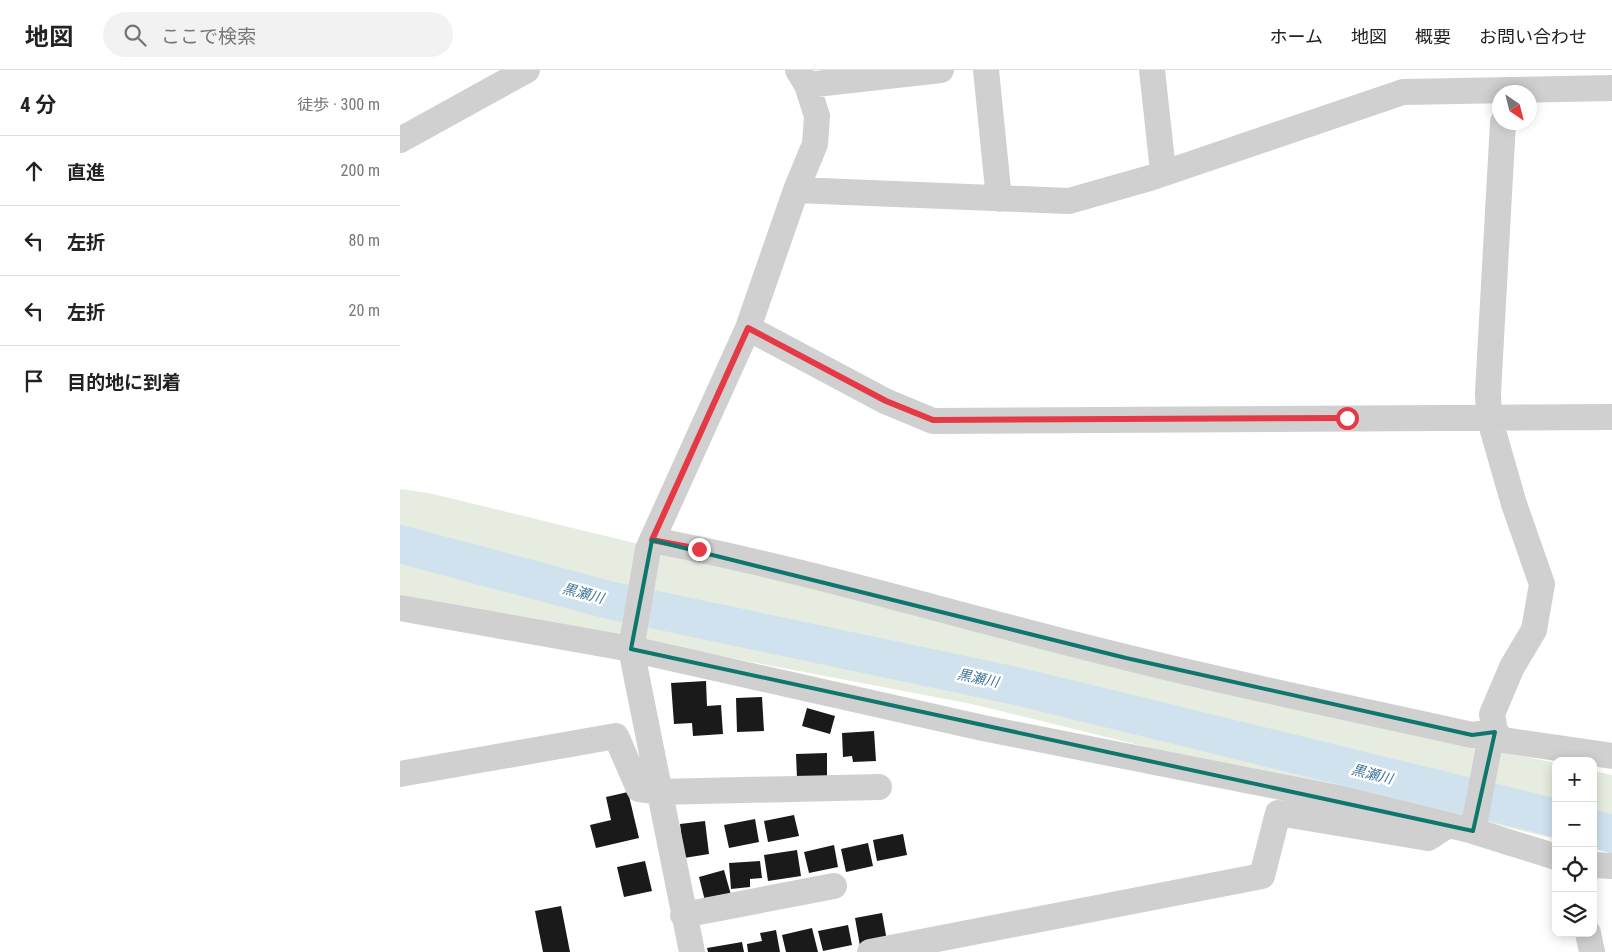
<!DOCTYPE html>
<html lang="ja">
<head>
<meta charset="utf-8">
<style>
  :root { --surface:#fff; --page:#f2f2f2; --text:#222; --muted:#767676; --line:#e0e0e0 }
  body { margin:0; font-family:"Roboto Condensed","Noto Sans JP",sans-serif; background:var(--page); color:var(--text) }
  .controls { position:absolute; right:15px; bottom:15px; display:grid; overflow:hidden; border-radius:10px; box-shadow:0 2px 12px #0003 }
  .controls button { width:45px; height:45px; display:grid; place-items:center; padding:0; border:0; border-bottom:1px solid var(--line); background:var(--surface); color:var(--text); font:25px sans-serif }
  .compass { position:absolute; left:1092px; top:15px; width:45px; height:45px; border-radius:50%; background:var(--surface); box-shadow:0 2px 12px #0003; rotate:145deg }
  .stop { position:absolute; width:15px; height:15px; margin:-11px; border:4px solid #e63946; border-radius:50%; background:#fff }
  .stop.end { background:#e63946; border-color:#fff; box-shadow:0 1px 5px #0008 }
  .list { margin:0; padding:0; list-style:none }
  h2 { display:flex; justify-content:space-between; align-items:center; height:65px; margin:0; padding:0 20px; font-size:21px }
  h2 small { font-size:16px; font-weight:400; color:var(--muted) }
  .list li { display:grid; grid-template-columns:32px 1fr auto; gap:15px; align-items:center; box-sizing:border-box; height:70px; padding:0 20px; border-top:1px solid var(--line) }
  .list b { display:block; font-size:19px; white-space:nowrap }
  .list em { font-size:16px; font-style:normal; color:var(--muted) }
  .icon { flex:none; width:28px; height:28px; fill:none; stroke:currentColor; stroke-width:2; stroke-linecap:round; stroke-linejoin:round }
  .map { position:relative; flex:none; width:1212px; height:882px; overflow:hidden }
  header { display:flex; align-items:center; gap:30px; box-sizing:border-box; height:70px; padding:0 25px; background:var(--surface); border-bottom:1px solid var(--line) }
  header strong { font-size:24px }
  nav { display:flex; gap:28px; margin-inline-start:auto; font-size:18px }
  .search { width:350px; height:45px; background:var(--page); display:flex; align-items:center; gap:12px; box-sizing:border-box; padding:0 18px; border-radius:28px; color:var(--muted); font-size:19px }
  main { display:flex }
  aside { flex:1; background:var(--surface) }
  .map>svg:first-child { display:block }
</style>
</head>
<body>
<header>
<strong>地図</strong>
<div class="search"><svg class="icon" aria-label="search" viewBox="0 0 24 24"><circle cx="10" cy="10" r="6"/><path d="M15 15l6 6"/></svg>ここで検索</div>
<nav><a>ホーム</a><a>地図</a><a>概要</a><a>お問い合わせ</a></nav>
</header>
<main>
<aside>
<h2>4 分<small>徒歩 · 300 m</small></h2>
<ul class="list">
<li><svg class="icon" aria-label="ahead" viewBox="0 0 24 24"><path d="M12 20V5M6 11l6-6 6 6"/></svg><div><b>直進</b></div><em>200 m</em></li>
<li><svg class="icon" aria-label="left" viewBox="0 0 24 24"><path d="M17 20v-9H6M10 6l-5 5 5 5"/></svg><div><b>左折</b></div><em>80 m</em></li>
<li><svg class="icon" aria-label="left" viewBox="0 0 24 24"><path d="M17 20v-9H6M10 6l-5 5 5 5"/></svg><div><b>左折</b></div><em>20 m</em></li>
<li><svg class="icon" aria-label="arrive" viewBox="0 0 24 24"><path d="M6 21V4h12l-3 4 3 4H6"/></svg><div><b>目的地に到着</b></div></li>
</ul>
</aside>
<div class="map">
<svg width="1212" height="882" viewBox="0 0 1212 882">
  <rect width="100%" height="100%" fill="#fff"/>
  <!-- green -->
  <path fill="#e6ecdf" d="M0,419L29,423L456,527L918,645L1156,693V769L1015,735L763,681L572,634L0,525Z
    M1193,701L1212,705V782L1193,778Z"/>
  <g fill="none" stroke-linecap="round" stroke-linejoin="round">
    <!-- river -->
    <path stroke="#cfe2ee" stroke-width="38" d="M0,474L209,530L616,616L1156,748
      M1193,759L1212,764"/>
  </g>
  <!-- building -->
  <path fill="#1a1a1a" d="M306,611L307,636L321,635L323,664L293,666L292,653L274,654L271,613Z
    M362,627L364,661L337,662L336,628Z
    M407,638L435,646L430,664L402,656Z
    M474,661L476,691L453,692L452,686L443,687L442,663Z
    M427,683V707L397,708L396,684Z
    M228,722L239,768L196,778L190,755L211,750L206,727Z
    M394,745L399,766L368,772L364,751Z
    M355,749L359,772L329,778L324,755Z
    M305,751L309,784L284,788L280,754Z
    M503,764L507,785L477,791L473,770Z
    M468,773L473,796L446,802L441,779Z
    M434,775L438,797L409,803L404,782Z
    M397,780L401,806L368,811L364,785Z
    M245,791L252,821L224,827L217,797Z
    M360,791L362,808L350,809V817L331,819L329,793Z
    M324,800L331,825L305,831L299,807Z
    M161,836L170,882H143L135,841Z
    M482,843L487,871L460,876L455,848Z
    M448,855L452,875L423,881L418,861Z
    M412,858L418,882H386L382,865Z
    M376,860L380,882H348L347,874L362,871L360,863Z
    M342,872L344,882H308L307,878Z"/>
  <g fill="none" stroke-linecap="round" stroke-linejoin="round">
    <!-- minor -->
    <path stroke="#d0d0d0" stroke-width="26" d="M586,0L599,129
      M752,0L763,101
      M407,15L541,0
      M1103,52L1088,323L1089,347L1114,434L1142,514L1134,560L1112,597L1092,644L1095,662L1103,670L1212,686
      M0,70L127,0
      M396,120L669,131L750,108L1003,22L1212,18
      M348,258L485,331L533,351L1212,347
      M252,470C411,500 567,549 725,587C840,616 956,639 1072,665L1095,662L1090,671L1073,761
      M0,538L231,579L583,658L947,730L1073,761L1156,787
      M0,704L216,666L239,719L258,722L479,717
      M1193,795L1212,796
      M283,845L434,816
      M1188,863L1192,882
      M292,882L231,579L248,479L348,258L396,120L415,74L417,46L407,15L398,0
      M470,882L862,806L878,743L1028,768L1048,755"/>
  </g>
  <g fill="none" stroke-linecap="round" stroke-linejoin="round">
    <!-- route -->
    <path stroke="#e63946" stroke-width="6" d="M299,479L252,470L348,258L486,331L533,350L947,348"/>
  </g>
  <!-- marked area -->
  <path fill="none" stroke="#0f766e" stroke-width="4" stroke-linejoin="round" d="M252,470L726,588L1072,665L1095,662L1073,761L231,579Z"/>
  <g text-anchor="middle" stroke-width="5" stroke-linejoin="round" paint-order="stroke">
    <!-- water labels -->
    <g font-size="14" font-style="italic" fill="#3f7597" stroke="#fff">
      <text transform="translate(183 523) rotate(15)" y="5">黒瀬川</text>
      <text transform="translate(578 608) rotate(12)" y="5">黒瀬川</text>
      <text transform="translate(972 704) rotate(14)" y="5">黒瀬川</text>
    </g>
  </g>
</svg>
<div class="controls">
<button>+</button>
<button>−</button>
<button><svg class="icon" aria-label="locate" viewBox="0 0 24 24"><circle cx="12" cy="12" r="6"/><path d="M12 2v4M12 18v4M2 12h4M18 12h4"/></svg></button>
<button><svg class="icon" aria-label="layers" viewBox="0 0 24 24"><path d="M12 4l9 5-9 5-9-5zM3 14l9 5 9-5"/></svg></button>
</div>
<svg class="compass" viewBox="-18 -18 36 36"><path d="M0-13l5 13h-10z" fill="#e53935"/><path d="M0 13l5-13h-10z" fill="#767676"/></svg>
<div class="stop" style="left:947px;top:348px"></div>
<div class="stop end" style="left:299px;top:479px"></div>
</div>
</main>
</body>
</html>
